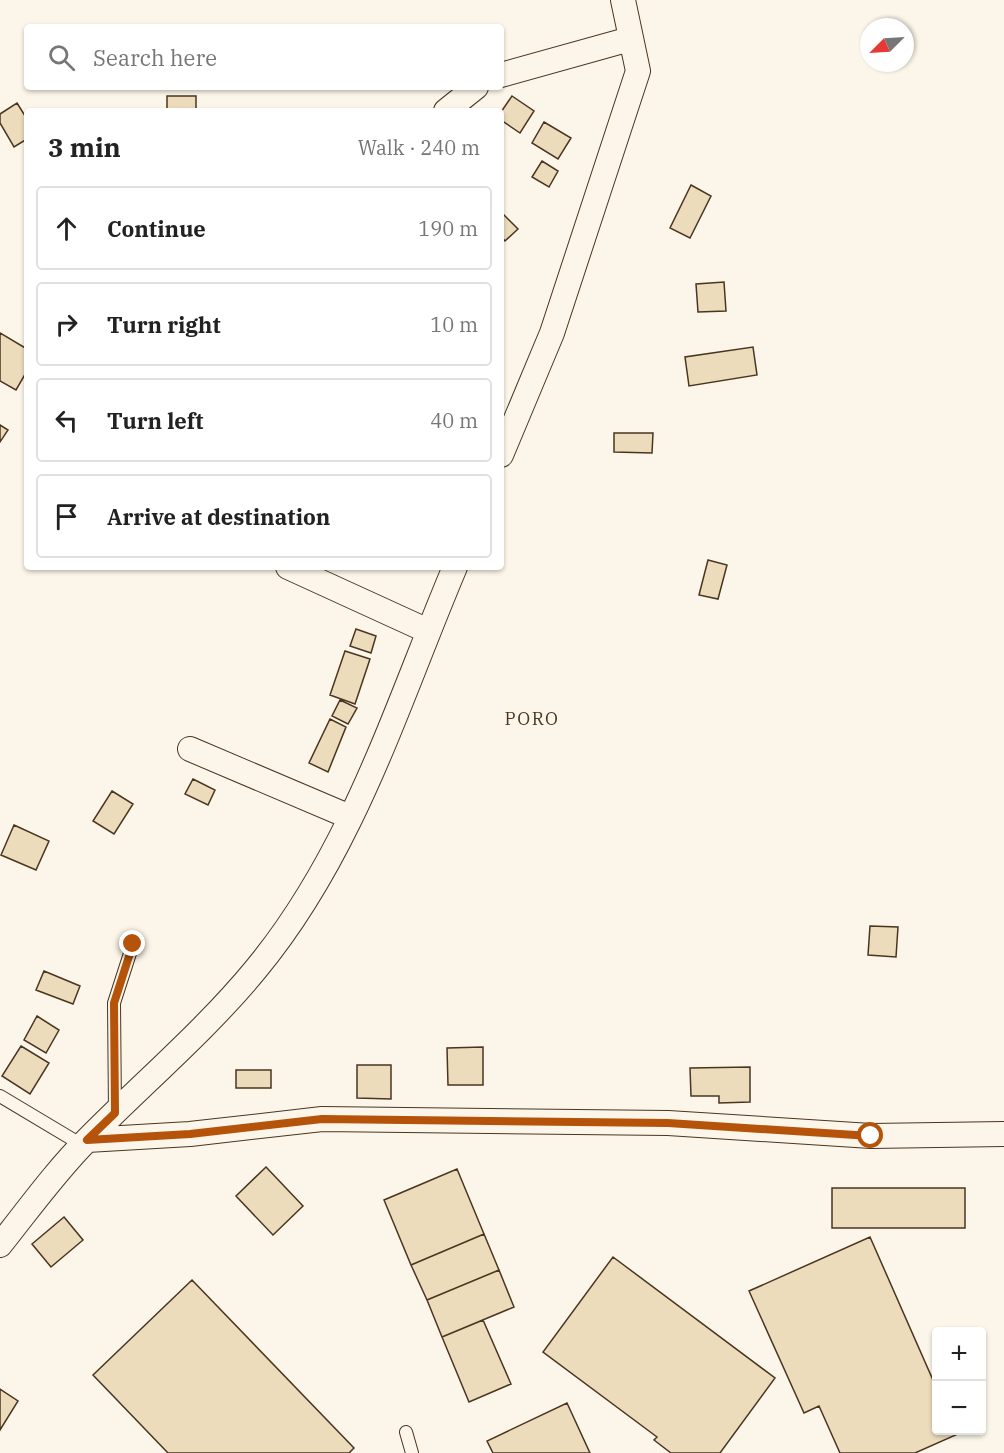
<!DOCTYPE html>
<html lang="en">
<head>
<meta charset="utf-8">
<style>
  :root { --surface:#fff; --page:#f2f2f2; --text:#222; --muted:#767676; --line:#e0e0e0 }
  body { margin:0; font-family:"IBM Plex Serif",serif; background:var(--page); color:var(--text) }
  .controls { position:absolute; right:18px; bottom:18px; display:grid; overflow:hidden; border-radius:6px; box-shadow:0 2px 4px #0004 }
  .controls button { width:54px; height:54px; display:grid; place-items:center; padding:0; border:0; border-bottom:2px solid var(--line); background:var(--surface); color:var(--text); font:30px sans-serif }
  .compass { position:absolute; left:860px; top:18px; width:54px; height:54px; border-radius:50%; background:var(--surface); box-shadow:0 2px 4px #0004; rotate:246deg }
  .stop { position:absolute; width:18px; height:18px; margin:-14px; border:4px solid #b45309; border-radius:50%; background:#fff }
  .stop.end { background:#b45309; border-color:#fff; box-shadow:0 2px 6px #0008 }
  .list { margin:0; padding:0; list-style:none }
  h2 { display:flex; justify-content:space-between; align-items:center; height:78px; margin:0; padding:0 24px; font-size:26px }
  h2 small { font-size:20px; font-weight:400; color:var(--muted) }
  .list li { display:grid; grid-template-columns:39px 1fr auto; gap:18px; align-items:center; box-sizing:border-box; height:84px; margin:0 12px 12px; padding:0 12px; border:2px solid var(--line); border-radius:6px }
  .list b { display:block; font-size:22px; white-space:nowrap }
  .list em { font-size:20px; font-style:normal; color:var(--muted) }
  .icon { flex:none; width:33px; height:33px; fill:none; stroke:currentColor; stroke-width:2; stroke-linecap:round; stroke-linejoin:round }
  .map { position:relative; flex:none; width:1004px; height:1453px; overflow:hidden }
  .search { position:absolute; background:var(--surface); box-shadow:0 2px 4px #0004; left:24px; top:24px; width:480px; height:66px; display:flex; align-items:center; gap:15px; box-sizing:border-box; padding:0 21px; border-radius:6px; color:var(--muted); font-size:22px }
  .panel { position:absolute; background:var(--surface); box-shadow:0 2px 4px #0004; left:24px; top:108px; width:480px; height:462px; border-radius:6px }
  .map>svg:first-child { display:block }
</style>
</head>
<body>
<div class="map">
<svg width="1004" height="1453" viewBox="0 0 1004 1453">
  <rect width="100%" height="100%" fill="#fbf6e9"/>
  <!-- building -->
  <path fill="#ecdcbc" stroke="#4a3520" stroke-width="1.5" d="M167,96H196V111H167Z
    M512,96L534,111L520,133L501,120V112Z
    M17,103L27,119V139L14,147L0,123V114Z
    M544,122L571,138L558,159L532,143Z
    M542,161L558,171L549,187L532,177Z
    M691,185L711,196L690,238L670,228Z
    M503,214L518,229L505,241L501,236Z
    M724,282L726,311L698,312L696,284Z
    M0,333L27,349V371L16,390L0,381Z
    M753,347L757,375L689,386L685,357Z
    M0,425L8,430L0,442Z
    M614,433H653L652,453L614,452Z
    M708,560L727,565L718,599L699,595Z
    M356,629L376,636L371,653L350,646Z
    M345,651L370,659L355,704L330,695Z
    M340,700L357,708L348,724L332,716Z
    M330,719L346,727L328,772L309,763Z
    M193,779L215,790L208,805L185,794Z
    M112,791L133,804L114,834L93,821Z
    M14,825L49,841L36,870L1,855Z
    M870,926L898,927L896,957L868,955Z
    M44,971L80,986L73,1004L36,990Z
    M37,1016L59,1030L46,1053L24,1040Z
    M21,1046L49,1063L30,1094L2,1076Z
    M483,1047V1085H448L447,1048Z
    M357,1065H391V1099L357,1098Z
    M750,1067V1102L719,1103V1096H691L690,1068Z
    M236,1070H271V1088H236Z
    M266,1167L303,1206L273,1235L236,1196Z
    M457,1169L484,1234L411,1265L384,1200Z
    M832,1188H965V1228H832Z
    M64,1217L83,1240L51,1267L32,1244Z
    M484,1234L499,1270L427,1300L411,1265Z
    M870,1237L936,1387V1430H956L958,1434L915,1453H840L819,1406L804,1413L749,1291Z
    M613,1257L775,1378L720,1453H671L654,1440L657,1437L543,1352Z
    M499,1270L514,1307L442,1337L427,1300Z
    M192,1280L354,1448L349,1453H168L93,1375Z
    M483,1320L511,1384L469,1402L442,1337Z
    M0,1389L18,1401L0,1430Z
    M567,1403L590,1453H493L487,1441Z"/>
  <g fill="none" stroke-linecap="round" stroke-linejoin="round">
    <defs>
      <path id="lane" d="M0,1096L82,1145
        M115,1112L114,1003L133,944
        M406,1432L412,1453"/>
      <path id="street" d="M501,75L630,39
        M446,111L476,87
        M501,455L552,333L638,71L623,0
        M288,567L428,631
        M190,749L350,817
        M87,1140L190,1134L322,1119L668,1123L871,1136L1004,1134
        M0,1245C28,1210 55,1172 87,1140C143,1083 205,1031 256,969C353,852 397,704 455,567"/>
    </defs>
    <!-- lane casing -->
    <use href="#lane" stroke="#4a3520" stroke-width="14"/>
    <!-- street casing -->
    <use href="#street" stroke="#4a3520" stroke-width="26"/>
    <!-- lane -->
    <use href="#lane" stroke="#fbf6e9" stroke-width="12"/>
    <!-- street -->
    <use href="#street" stroke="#fbf6e9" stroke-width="24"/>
  </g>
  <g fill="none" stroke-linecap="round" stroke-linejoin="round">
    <!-- route -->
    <path stroke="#b45309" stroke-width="8" d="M133,944L114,1003L115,1113L87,1140L190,1134L322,1119L668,1123L871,1136"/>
  </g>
  <g text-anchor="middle" stroke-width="4.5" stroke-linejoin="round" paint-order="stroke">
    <!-- quarter labels -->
    <g font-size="18" letter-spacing="1.5" fill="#4a3520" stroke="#fbf6e9">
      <text x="532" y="725">PORO</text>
    </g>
  </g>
</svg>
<div class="controls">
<button>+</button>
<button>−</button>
</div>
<svg class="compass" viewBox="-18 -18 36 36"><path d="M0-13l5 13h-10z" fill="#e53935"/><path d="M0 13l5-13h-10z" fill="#767676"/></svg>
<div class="stop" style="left:871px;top:1136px"></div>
<div class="stop end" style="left:133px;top:944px"></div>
<div class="search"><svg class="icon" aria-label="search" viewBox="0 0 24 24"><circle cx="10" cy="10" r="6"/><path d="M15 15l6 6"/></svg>Search here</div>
<section class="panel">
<h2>3 min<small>Walk · 240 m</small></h2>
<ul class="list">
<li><svg class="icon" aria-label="ahead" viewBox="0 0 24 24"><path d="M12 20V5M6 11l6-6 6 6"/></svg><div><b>Continue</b></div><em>190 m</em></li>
<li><svg class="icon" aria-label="right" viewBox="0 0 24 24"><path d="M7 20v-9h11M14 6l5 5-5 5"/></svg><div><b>Turn right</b></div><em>10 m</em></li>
<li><svg class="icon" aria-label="left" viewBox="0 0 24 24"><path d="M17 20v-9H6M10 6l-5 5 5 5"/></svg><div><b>Turn left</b></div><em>40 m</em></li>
<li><svg class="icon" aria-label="arrive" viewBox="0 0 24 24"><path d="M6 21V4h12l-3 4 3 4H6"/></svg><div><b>Arrive at destination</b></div></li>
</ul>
</section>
</div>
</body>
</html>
